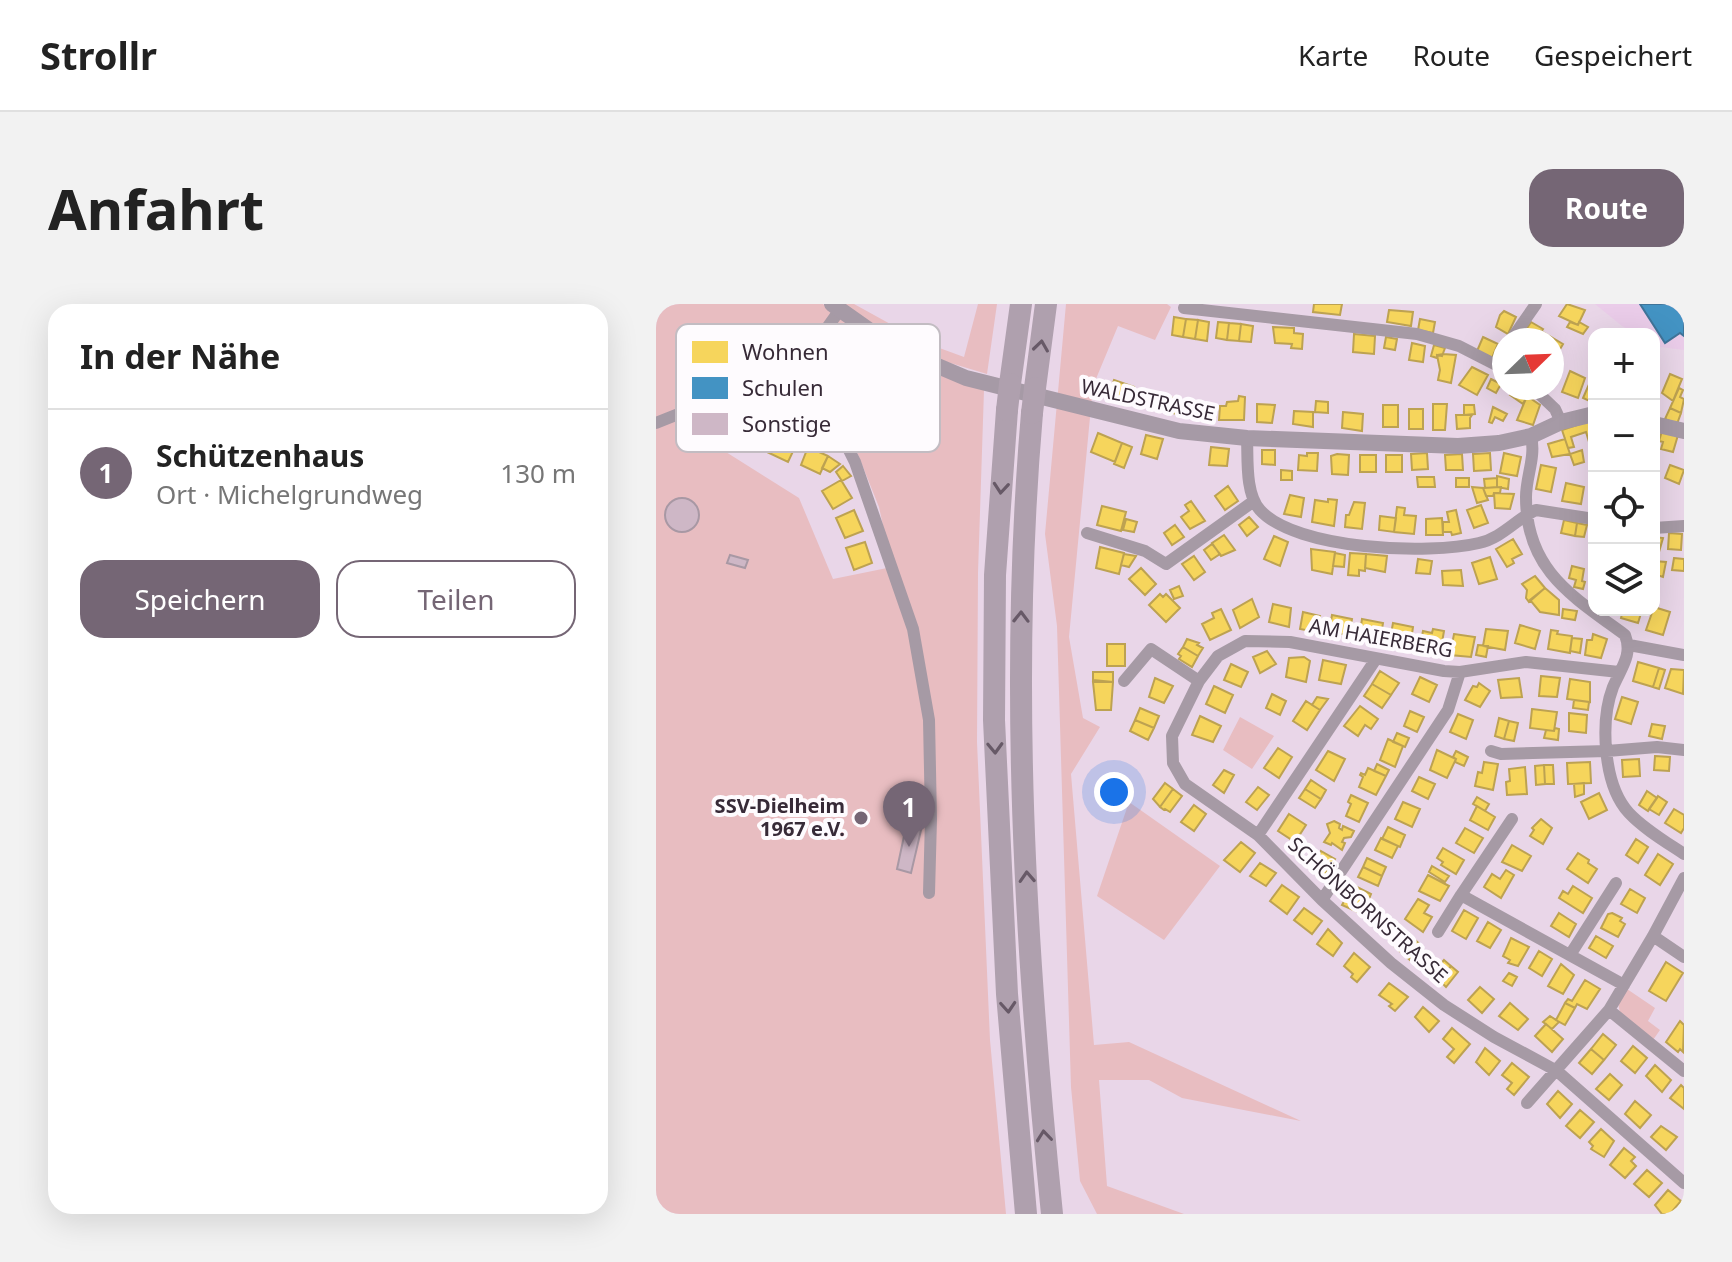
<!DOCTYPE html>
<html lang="de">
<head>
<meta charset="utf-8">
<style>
  :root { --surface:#fff; --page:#f2f2f2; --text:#222; --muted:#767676; --line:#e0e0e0; --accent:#756675 }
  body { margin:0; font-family:"Noto Sans",sans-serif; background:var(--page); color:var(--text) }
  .controls { position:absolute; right:24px; top:24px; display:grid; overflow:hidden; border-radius:16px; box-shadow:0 8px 32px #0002 }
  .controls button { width:72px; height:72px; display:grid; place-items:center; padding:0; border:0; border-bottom:2px solid var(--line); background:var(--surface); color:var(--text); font:40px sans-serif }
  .compass { position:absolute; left:836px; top:24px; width:72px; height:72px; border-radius:50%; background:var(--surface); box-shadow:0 8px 32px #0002; rotate:67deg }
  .you { position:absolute; left:458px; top:488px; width:28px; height:28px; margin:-20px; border:6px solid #fff; border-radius:50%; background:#1a73e8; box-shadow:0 0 0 12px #1a73e833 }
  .badge { display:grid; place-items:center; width:52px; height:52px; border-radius:50%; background:var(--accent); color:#fff; font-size:26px; font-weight:700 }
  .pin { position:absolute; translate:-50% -66px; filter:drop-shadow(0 2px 4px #0008) }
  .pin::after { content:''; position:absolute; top:42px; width:28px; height:24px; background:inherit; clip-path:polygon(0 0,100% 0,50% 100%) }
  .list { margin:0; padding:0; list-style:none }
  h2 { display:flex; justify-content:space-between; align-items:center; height:104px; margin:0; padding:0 32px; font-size:34px }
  h2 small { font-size:26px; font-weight:400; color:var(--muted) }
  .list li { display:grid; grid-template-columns:52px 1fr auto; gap:24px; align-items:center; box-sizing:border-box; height:128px; padding:0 32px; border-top:2px solid var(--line) }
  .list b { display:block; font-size:30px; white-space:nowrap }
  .list p { margin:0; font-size:26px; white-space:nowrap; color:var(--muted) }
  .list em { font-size:26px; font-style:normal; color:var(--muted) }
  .actions { display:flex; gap:16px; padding:24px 32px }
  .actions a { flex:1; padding:18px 0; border:2px solid var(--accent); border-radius:24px; text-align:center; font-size:28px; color:var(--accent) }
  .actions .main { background:var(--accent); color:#fff }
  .icon { flex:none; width:44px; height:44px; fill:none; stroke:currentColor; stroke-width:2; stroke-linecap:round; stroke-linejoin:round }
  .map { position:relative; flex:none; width:1028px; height:910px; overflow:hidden; border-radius:24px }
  header { display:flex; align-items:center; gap:48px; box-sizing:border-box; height:112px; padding:0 40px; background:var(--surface); border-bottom:2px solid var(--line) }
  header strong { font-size:38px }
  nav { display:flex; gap:44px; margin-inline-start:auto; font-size:28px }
  .intro { display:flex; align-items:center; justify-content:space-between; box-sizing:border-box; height:192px; padding:0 48px }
  h1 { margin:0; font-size:56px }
  .button { padding:20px 36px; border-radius:24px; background:var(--accent); color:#fff; font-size:28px; font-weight:700 }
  main { display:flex; gap:48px; padding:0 48px }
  aside { flex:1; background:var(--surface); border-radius:24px; box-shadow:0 8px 32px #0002 }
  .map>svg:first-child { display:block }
</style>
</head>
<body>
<header>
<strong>Strollr</strong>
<nav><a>Karte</a><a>Route</a><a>Gespeichert</a></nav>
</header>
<div class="intro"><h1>Anfahrt</h1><a class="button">Route</a></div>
<main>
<aside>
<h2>In der Nähe<small></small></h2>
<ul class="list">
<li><span class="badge">1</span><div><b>Schützenhaus</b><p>Ort · Michelgrundweg</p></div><em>130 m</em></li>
</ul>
<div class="actions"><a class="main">Speichern</a><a>Teilen</a></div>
</aside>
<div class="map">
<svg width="1028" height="910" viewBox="0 0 1028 910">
  <rect width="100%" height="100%" fill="#e9d6e8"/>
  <!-- built -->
  <path fill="#eacce9" d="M939,0H1028V46L1004,43L998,40V30H981L966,22Z"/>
  <!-- green -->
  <path fill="#e8bdc1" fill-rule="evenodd" d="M0,0H167C214,43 267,68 328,86L322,269L321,438L334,736L350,910H0ZM161,28L174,31L168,40L167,75L193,128L223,203L236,263L177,275L143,194L62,143L69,103L86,92L179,126L155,87L154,59Z
    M183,0H198L267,38L308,53L322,0H341L331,70L251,46Z
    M410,0H511L515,3L499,36L462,22L437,82L413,333L427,414L444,423L415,470L438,741L473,738L645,817L526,794L493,776H443L451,882L528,910H441L424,877L415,783L401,322L389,230Z
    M584,413L618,432L596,465L567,446Z
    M473,498L564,562L508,636L441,592Z
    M971,685L999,704L992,717L1004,726L997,736L964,709L962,699Z"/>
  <!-- homes -->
  <path fill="#f6d55c" stroke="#bda251" stroke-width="2" d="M658,0H686L684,11L657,8Z
    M911,0L929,6L922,21L903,12Z
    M733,6L757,8L755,22L731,18Z
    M848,7L860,13L852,30L840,23L844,11Z
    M518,13L530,15L527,33L516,31Z
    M530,15L542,16L539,35L527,33Z
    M764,15L779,18L777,29L762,26Z
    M542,16L553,18L551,37L539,35Z
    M562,18L573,19L571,36L560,34Z
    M875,18L887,25L880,36H870L866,32Z
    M914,18L922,21L923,18L932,23L927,30L911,23Z
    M573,19L585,20L583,37L571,36Z
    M585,20L597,22L595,38L583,37Z
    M617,23L638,24V29L647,30L646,45L635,44L636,40L619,39Z
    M885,27L907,40L900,52L896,50V36H880Z
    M698,30L719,32L718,50L697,48Z
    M730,33L741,35L739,46L728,44Z
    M827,33L842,40L836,54L821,47Z
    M756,39L769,42L767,58L753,56Z
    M778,41L789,44L786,52L781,51V54L775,52Z
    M787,50L800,51L795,79L782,76L784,66L781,51Z
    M900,53L906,57L898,71L902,73L896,83V59Z
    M816,63L832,71L821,91L803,81Z
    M914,67L929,74L922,94L906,88Z
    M938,69V99L927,94Z
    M1014,70L1026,75L1017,97L1006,89Z
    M835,75L845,80L840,89L831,84Z
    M458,76L478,83L474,97L453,91Z
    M858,84L871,92L867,100L854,91Z
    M1023,84L1027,86L1024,93L1028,95L1025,109L1014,104Z
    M489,87L505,91L502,106L486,101Z
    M583,92L589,93L588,116H563L564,102H570L571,98L582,97Z
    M871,92L884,101L877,121L861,116Z
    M513,93L532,98L529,112L509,107Z
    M660,97L672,98V109L659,108Z
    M541,99L560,102L557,118L536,114Z
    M601,100L619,101L616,119L601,118Z
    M777,100H791L789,126H777Z
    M727,101H742V123H727Z
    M808,101H818L819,110L808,111Z
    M837,103L851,110L847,117L839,113L836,119L833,118Z
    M1014,104L1025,109L1021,120L1009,115Z
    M753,105H767V125H753Z
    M638,107L657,108V123L637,120Z
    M687,108L707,110L706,127L686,124Z
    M800,111H816L814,114V124L801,125Z
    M933,117L938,136L933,138L930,128L915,133L918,143L912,144L906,126Z
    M1006,127L1022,131L1017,148L1005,145L1007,138L1003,137Z
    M121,128L129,132L127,135L140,141L132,158L111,148Z
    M442,129L466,139L459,158L435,148Z
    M490,131L507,135L501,155L485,150Z
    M909,135L914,150L896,153L892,140Z
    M466,139L476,143L468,164L458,160Z
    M152,143L172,152L164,170L145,161Z
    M555,143L573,145L571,162L553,161Z
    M606,146H619V161L606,160Z
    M926,146L928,158L918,161L914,150Z
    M651,149H662L661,167L642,166L643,151L651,152Z
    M771,149L772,165L756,166L755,150Z
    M834,149L835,166L818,167L817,150Z
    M848,149L865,153L861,172L844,169Z
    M681,150L693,151L692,171L676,170L675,152Z
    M806,150L807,166H790L789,151Z
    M704,151H720V168H704Z
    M730,151H746V168H730Z
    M172,152L184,160L174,168L166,164Z
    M885,161L900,164L895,188L880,185Z
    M1014,161L1028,166L1023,180L1009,174Z
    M187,162L195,172L186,177L180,168Z
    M625,166L636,167V176H625Z
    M841,172L853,175L852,185L841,183Z
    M761,173H778L779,183H762Z
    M800,174H813V183H800Z
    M841,174V183L829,184L828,175Z
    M185,176L196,194L177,205L166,187Z
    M910,179L928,183L925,200L906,197Z
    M572,182L582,197L569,206L559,192Z
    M816,183L827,184L832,196L821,199Z
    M845,183L844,189H838L837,192H830L827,184Z
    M838,189L858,190L854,205L839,204Z
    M634,191L648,194L645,213L628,210Z
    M672,195L681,196L678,222L656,218L659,196L672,198Z
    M535,197L549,217L534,225L525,213L533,207L529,201Z
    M698,198L709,199L706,225L689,223L690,211H693Z
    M825,201L832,219L818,224L811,206Z
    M446,202L470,208L465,227L441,221Z
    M741,203L749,204L748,211L760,212L758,230L738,228Z
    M198,206L207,227L189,234L180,214Z
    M800,206L805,229L796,231L795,228H787V218H793L791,208Z
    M724,212L740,214L738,228L723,226Z
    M593,213L602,223L591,232L583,221Z
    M786,214L787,231H770V215Z
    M470,215L481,218L478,228L467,226Z
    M908,216L921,219L919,232L905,229Z
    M921,219L931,221L928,233L919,232Z
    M519,221L528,233L516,241L508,229Z
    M1013,229L1026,230L1025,246L1012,245Z
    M568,231L579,246L565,252L556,239Z
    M618,232L632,238L624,262L608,255Z
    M998,233L1007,234L1001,255H998Z
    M857,235L866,250L856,255L858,259L851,263L840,245Z
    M209,238L216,259L198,266L190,244Z
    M556,240L564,250L555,256L548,246Z
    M444,243L468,249L463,270L440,264Z
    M655,245L679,248L676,270L656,266Z
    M679,249L689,251L688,263L677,262Z
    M694,249L710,250L709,267L703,266V272L692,271Z
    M468,250L480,252L473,263L465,261Z
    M710,250L731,252L729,268L709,264Z
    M538,252L549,268L538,276L526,260Z
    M834,253L841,275L823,280L816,259Z
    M1018,254L1028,255V267L1016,266Z
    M762,255L776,257L774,270L760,269Z
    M998,257L1010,258L1007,273L998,270Z
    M916,262L928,265L926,277L929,278L927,285L918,283L920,276L913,274Z
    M485,264L500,280L489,291L473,275Z
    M805,266L807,282L787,281L786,267Z
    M879,272L889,284L873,298L870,294L871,286L866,280Z
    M523,282L527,292L518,295L514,286Z
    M889,284L903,296V311L884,308L874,296Z
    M504,290L507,293L510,290L524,304L510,318L493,301Z
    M596,295L603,313L584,324L577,306Z
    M617,300L635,304L633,323L613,318Z
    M998,303L1014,308L1007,331L990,326Z
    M565,305L575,326L554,336L546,320L558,314L556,309Z
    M907,305L921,307L919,316L906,314Z
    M967,306H986L982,319L965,314Z
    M647,308L664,312L661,328L644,325Z
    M676,311L696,315L693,331L673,328Z
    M706,315L727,319L726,325L730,326L728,339L703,335Z
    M737,319L757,323L754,344L733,341Z
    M864,321L884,327L879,345L859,339Z
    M777,325L788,327L784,350L763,346L767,327L776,329Z
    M830,325L852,327L849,346L827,342Z
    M895,326L902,327L901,330L916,332L914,349L892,345Z
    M798,330L819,333L815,353L794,351Z
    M937,330L951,335L945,354L929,351L931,336H936Z
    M916,334L926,335L924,349L914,347Z
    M531,335L543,339L541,341L547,344L542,352L527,343Z
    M451,340H469V362H451Z
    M822,341L832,342L830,353L820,351Z
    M527,343L542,352L536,363L523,355L525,352L522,350Z
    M611,347L620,360L604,369L597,353Z
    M648,353L654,357L650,378L630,373L633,354Z
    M667,356L690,361L685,380L663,376Z
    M982,358L1003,364L997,383L977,377Z
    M575,360L592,368L585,383L568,376Z
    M1003,364L1009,366L1003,385L997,383Z
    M1015,365L1028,366L1027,390L1009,384Z
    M724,367L743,379L735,391L716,380Z
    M437,368H457V378L437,376Z
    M885,372L904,374L901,393L883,392Z
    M764,373L781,381L773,398L756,390Z
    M499,374L517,382L508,399L493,393Z
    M863,374L866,393L845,394L842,376Z
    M914,375L934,378V398L911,395Z
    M437,378H457L455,406H440Z
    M823,379L834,387L824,403L809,396L817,382L821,383Z
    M716,380L735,391L726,404L708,392Z
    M558,382L577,391L569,409L550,400Z
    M616,390L630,397L624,411L610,404Z
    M661,393L672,395L664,406L656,401Z
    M966,393L982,398L975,420L959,415Z
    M918,396L933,398L932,406L917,404Z
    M650,397L664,406L651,426L637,417Z
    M704,402L722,415L715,425L709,421L702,432L688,422Z
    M484,404L503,412L498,424L479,416Z
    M876,405L901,408L898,427L874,424Z
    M754,407L768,413L761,428L748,422Z
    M913,409L931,411L930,429L913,427Z
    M802,410L817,416L810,435L794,428Z
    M544,412L565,422L557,438L536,431Z
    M843,414L853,417L848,435L839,432Z
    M479,416L498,424L492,436L474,427Z
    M853,417L862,419L858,437L848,435Z
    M996,420L1009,422L1006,435L993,432Z
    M899,424L903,425L902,436L888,434L890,426L898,427Z
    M741,429L753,434L749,443L737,438Z
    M732,435L747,442L739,463L724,456Z
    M622,444L636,453L623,474L608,464Z
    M781,446L800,455L791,474L774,466Z
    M672,447L689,455L678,477L660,466Z
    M800,447L812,453L808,462L799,458L800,455L797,453Z
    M999,452L1014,453L1013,467L998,466Z
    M983,455L984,472L967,473L966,456Z
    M828,458L842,460L837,486L819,482L822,468L826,469Z
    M934,458L935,479L912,480L911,459Z
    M721,460L733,466L730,472L718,467Z
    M888,461L889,480L880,481L879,462Z
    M888,461H897L898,480H889Z
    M869,463L871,490L851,491L850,478L854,477L853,465Z
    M712,464L730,472L720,491L703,483L707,473L704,471L705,469L709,471Z
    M568,466L578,471L568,489L557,481Z
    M763,473L779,480L772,495L756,487Z
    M655,476L670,486L665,495L649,485Z
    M509,479L517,485L504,503L497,495Z
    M928,479V490L919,493L918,480Z
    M602,483L613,491L601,506L590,498Z
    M517,485L526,492L514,508L509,505L508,506L504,503Z
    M649,485L665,495L659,504L643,494Z
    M991,487L1001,494L992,507L983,501Z
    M943,489L951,506L933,515L925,498Z
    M695,491L712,499L703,518L690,512L695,500L692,498Z
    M1002,492L1011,498L1003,511L993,505Z
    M821,493L833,500L829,507L817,500Z
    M747,498L764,505L756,523L739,515Z
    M538,501L550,510L538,527L525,518Z
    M821,502L839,513L832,526L814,516Z
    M1018,505L1028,511V524L1025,529L1009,519Z
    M633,510L650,521L639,538L622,527Z
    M885,515L896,524L887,540L874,532L878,526L876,524Z
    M678,517L684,520L683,524L686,526L687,522L698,527L695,533L688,534L686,538L689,539L686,546L676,539L675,541L668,538L674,529L671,520Z
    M732,523L749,531L744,543L726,535Z
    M809,524L827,534L818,549L800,539Z
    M725,534L742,542L736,554L719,546Z
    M980,535L992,543L982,559L970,551Z
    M585,538L599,549L584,568L568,556Z
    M856,541L875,552L866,567L846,558Z
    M787,544L808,556L800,570L785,561L787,558L781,554Z
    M665,547L679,555L668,572L649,558L655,549L662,553Z
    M922,549L933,556L932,559L941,565L932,579L911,565Z
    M1002,550L1017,560L1004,581L989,571Z
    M711,554L730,563L726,572L707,563Z
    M604,559L620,569L610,582L594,572Z
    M776,562L793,572L789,578L773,568Z
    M707,563L726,572L722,582L702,573Z
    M850,566L858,571L845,594L828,583L836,570L844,575Z
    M772,571L793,582L784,597L763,587Z
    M693,579L715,590L709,605L707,604L704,609L686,601L692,590L690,589Z
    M626,581L643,593L631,610L614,597Z
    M917,582L936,594L927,609L903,594L907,587L912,590Z
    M974,585L989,594L981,609L965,600Z
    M762,595L773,601L768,609L776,613L767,628L749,615Z
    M648,604L666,617L656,630L638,616Z
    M808,606L822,614L810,635L796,627Z
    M903,609L920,620L913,633L895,622Z
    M956,609L966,614L964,617L969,620L962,633L945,624L952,610Z
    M832,618L845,626L834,644L821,637Z
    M672,625L686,639L677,652L661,640Z
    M751,629L766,642L754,656L739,643Z
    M940,632L957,642L950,654L933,644Z
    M855,634L873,643L862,662L852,659L854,656L847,652Z
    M883,647L896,655L886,672L873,664Z
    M698,649L714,663L701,678L695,673L697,670L688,662Z
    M788,656L795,662L783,676L776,670Z
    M1010,658L1027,669L1010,697L993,687Z
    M905,660L918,671L907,690L892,682Z
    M795,662L802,668L790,683L783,676Z
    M853,669L861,673L856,682L847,677Z
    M929,676L944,685L931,705L921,700L919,704L909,699L912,695L916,697Z
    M733,679L752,693L739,707L733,702L736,700L723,691Z
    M824,683L838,695L826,709L812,696Z
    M854,699L872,715L862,726L843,712Z
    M909,699L919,704L909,721L900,716Z
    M767,703L783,717L773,728L759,713Z
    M894,712L903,718L896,725L887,718Z
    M1024,717L1028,721L1027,748L1024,745L1022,748L1010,738Z
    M890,720L907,735L896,748L879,732Z
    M796,724L814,740L798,759L791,753L798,745L787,735Z
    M947,730L960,741L948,756L935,745Z
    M977,742L991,754L979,769L965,757Z
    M829,744L844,757L833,771L820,758Z
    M935,745L948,756L936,770L923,759Z
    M856,759L873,773L858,791L851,785L856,779L846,771Z
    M999,761L1015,776L1006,788L990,772Z
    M954,770L966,781L953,796L940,785Z
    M1025,781L1028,784V805L1014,794Z
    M902,787L916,800L904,814L891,800Z
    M979,797L995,811L984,824L969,810Z
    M924,806L938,818L924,834L910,822Z
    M1005,822L1021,833L1010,846L995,833Z
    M945,825L958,837L948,853L935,845L937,842L933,838Z
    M968,844L979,853L975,857L980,862L969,874L954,861Z
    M991,866L1006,879L993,893L978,880Z
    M1012,886L1025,897L1014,910H1006L999,901Z
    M1025,897L1028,900V910H1014Z"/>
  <!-- schools -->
  <path fill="#4393c3" stroke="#3f7499" stroke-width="2" d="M984,0H1028V32L1024,29L1009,39Z"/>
  <!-- building -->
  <path fill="#ceb7c6" stroke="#a898a4" stroke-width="2" d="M9 211a17 17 0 1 1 34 0a17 17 0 1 1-34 0Z
    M74,251L92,256L89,264L71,259Z
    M251,518L266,522L255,569L241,565Z"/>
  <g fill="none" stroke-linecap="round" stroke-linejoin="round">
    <!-- street -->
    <path stroke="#a69aa5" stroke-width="12" d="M528,4L761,30L803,42L848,65
      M183,7L161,38L160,80L199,158L257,325L273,416L275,515L273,589
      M855,36L880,0
      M877,84L899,105L905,118
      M0,119L40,103L92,99L189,140
      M875,132C880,153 870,172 870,193C870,266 916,292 969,331C977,351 965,364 957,383C944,417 947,481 973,509C988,525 1010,538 1028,550
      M591,134C592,155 589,189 604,206C640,246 773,251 823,239C846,234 860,215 880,206L938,215
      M998,224L1028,222
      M431,229L489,247L510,260L598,197
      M973,341L1028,351
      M963,368L870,358L804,368L788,367L634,338L589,337L562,352L543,377L516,432L517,459L529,480L602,531L666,596L735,659L788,701L838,733L901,767L1028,879
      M468,377L495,345L543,377
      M835,447L845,450L951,447L1001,443L1028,446
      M602,531L720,355
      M805,591L856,515
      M666,596L792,406L804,368
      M782,628L805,591L968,681
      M997,632L1028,653
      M914,651L960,579
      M953,706L1028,767
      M871,799L953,706L997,632L1028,574"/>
    <!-- secondary -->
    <path stroke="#a69aa6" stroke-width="16" d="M176,0L237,43L310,74L523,127L591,134L802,142L843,139L875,132L905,118L938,110
      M998,120L1028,127"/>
    <!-- highway -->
    <path stroke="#afa0ae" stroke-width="22" d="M354,80L365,0
      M379,84L390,0
      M351,106L339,271L338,416L351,690L370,910
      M376,109C353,376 369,644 396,910"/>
    <!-- highway-bridge -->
    <path stroke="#afa0ae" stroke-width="22" d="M351,106L354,80
      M376,109L379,84"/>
  </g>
  <!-- one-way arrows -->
  <defs><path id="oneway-chevron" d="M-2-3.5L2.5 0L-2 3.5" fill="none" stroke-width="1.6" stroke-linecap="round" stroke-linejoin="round" transform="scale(2)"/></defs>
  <g stroke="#675967">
    <use href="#oneway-chevron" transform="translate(385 42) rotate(-82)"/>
    <use href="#oneway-chevron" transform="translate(345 184) rotate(95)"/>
    <use href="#oneway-chevron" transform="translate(365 313) rotate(-89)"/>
    <use href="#oneway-chevron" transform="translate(339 444) rotate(88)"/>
    <use href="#oneway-chevron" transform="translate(371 573) rotate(-93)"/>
    <use href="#oneway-chevron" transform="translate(352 703) rotate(86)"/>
    <use href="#oneway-chevron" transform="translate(388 832) rotate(-96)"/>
  </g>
  <!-- markers -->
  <circle fill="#756675" stroke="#fefbfe" stroke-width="3" cx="205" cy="514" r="8"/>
  <g text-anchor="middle" stroke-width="8" stroke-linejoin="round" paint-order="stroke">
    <!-- street labels -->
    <g font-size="20" fill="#372a37" stroke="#fefbfe">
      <text transform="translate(492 96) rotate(12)" y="7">WALDSTRASSE</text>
      <text transform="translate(725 334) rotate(10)" y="7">AM HAIERBERG</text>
      <text transform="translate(712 606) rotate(42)" y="7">SCHÖNBORNSTRASSE</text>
    </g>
    <!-- poi labels -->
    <g font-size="20" font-weight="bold" fill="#372a37" stroke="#fefbfe" text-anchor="end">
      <text x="189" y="509">SSV-Dielheim<tspan x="189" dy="23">1967 e.V.</tspan></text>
    </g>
  </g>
  <!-- legend -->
  <rect x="20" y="20" width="264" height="128" rx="12" fill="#fefbfe" stroke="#c2bcc2" stroke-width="2"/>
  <rect x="36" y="37" width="36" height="22" fill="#f6d55c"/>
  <rect x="36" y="73" width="36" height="22" fill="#4393c3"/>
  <rect x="36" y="109" width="36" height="22" fill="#ceb7c6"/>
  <g font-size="22" fill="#372a37">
    <text x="86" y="56">Wohnen</text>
    <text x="86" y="92">Schulen</text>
    <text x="86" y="128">Sonstige</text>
  </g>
</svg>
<div class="controls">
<button>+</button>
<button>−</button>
<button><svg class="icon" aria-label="locate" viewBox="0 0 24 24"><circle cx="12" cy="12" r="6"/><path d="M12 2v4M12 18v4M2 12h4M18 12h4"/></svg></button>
<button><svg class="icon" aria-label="layers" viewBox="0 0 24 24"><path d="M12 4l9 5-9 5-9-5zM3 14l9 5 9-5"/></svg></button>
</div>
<svg class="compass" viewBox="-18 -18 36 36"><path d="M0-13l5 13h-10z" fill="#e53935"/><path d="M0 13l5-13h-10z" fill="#767676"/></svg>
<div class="you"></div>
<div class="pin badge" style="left:253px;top:543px">1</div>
</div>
</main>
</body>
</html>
